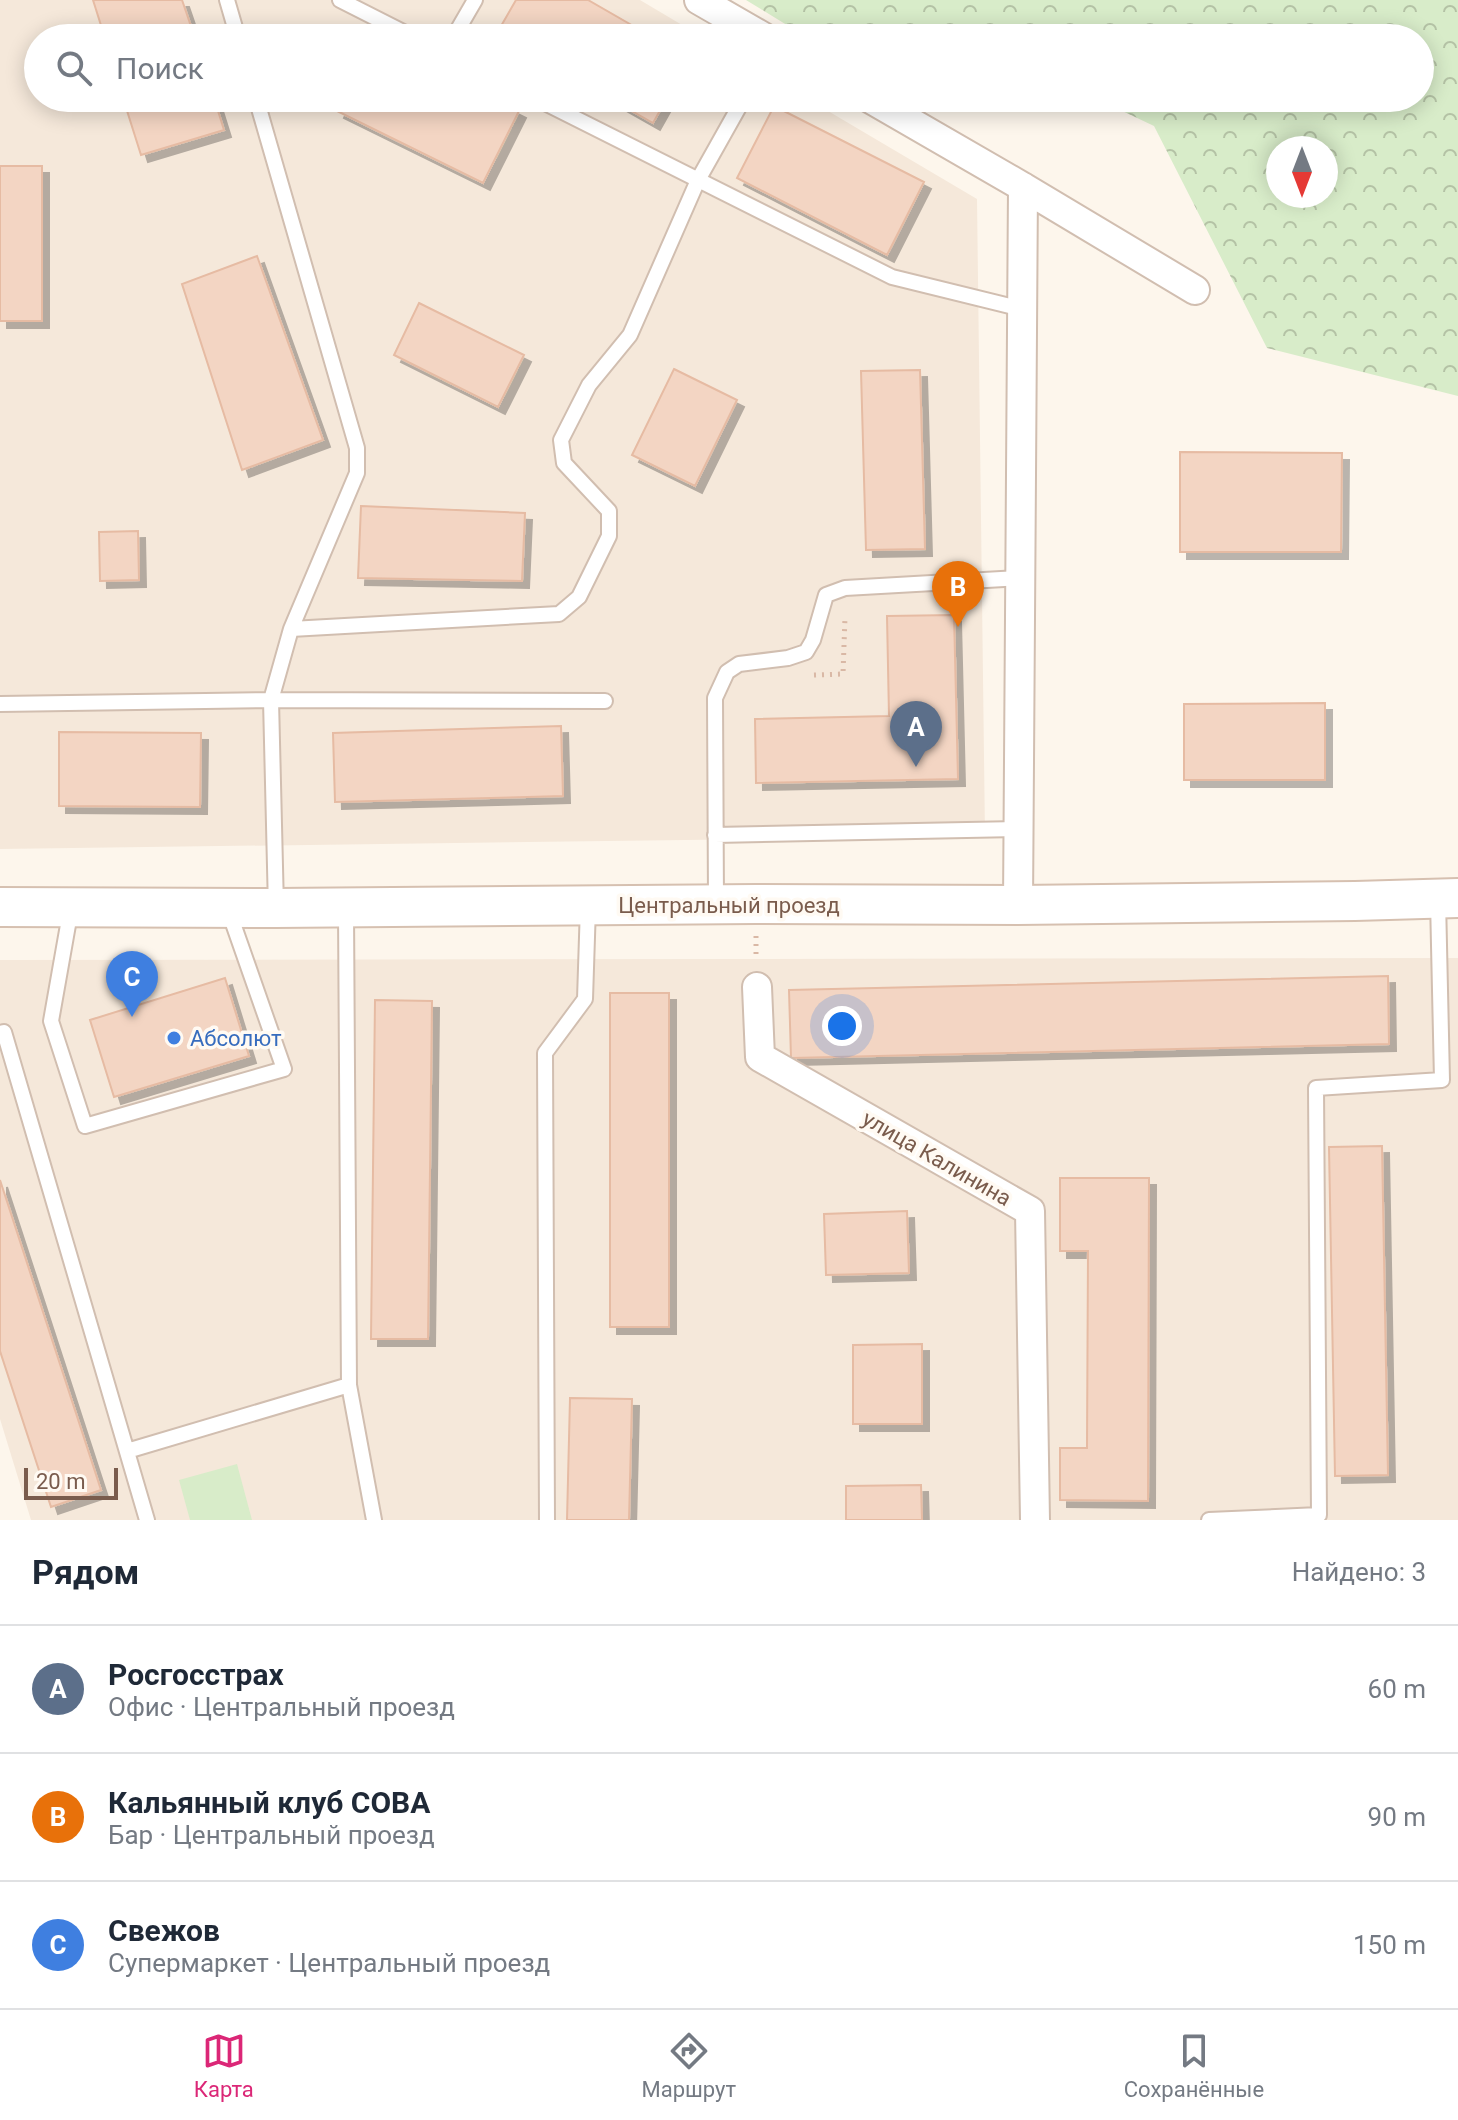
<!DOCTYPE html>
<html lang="ru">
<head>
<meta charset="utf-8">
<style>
  :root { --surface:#fff; --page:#f2f2f3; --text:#1f2937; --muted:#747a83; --line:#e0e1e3; --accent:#db2777 }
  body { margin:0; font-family:Roboto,sans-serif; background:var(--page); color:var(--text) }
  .compass { position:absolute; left:1266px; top:136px; width:72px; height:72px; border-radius:50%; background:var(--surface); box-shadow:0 4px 20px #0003; rotate:180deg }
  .scale { position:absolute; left:24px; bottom:20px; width:94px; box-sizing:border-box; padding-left:8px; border:4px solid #7a5c4d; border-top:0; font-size:22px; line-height:28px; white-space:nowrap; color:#7a5c4d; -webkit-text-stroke:6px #fffaf3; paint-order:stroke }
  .you { position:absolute; left:842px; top:1026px; width:28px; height:28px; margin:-20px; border:6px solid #fff; border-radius:50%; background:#1a73e8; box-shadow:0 0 0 12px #1a73e833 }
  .badge { display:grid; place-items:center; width:52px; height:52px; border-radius:50%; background:var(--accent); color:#fff; font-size:26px; font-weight:700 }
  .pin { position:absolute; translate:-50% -66px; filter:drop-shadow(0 2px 4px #0008) }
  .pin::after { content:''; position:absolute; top:42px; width:28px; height:24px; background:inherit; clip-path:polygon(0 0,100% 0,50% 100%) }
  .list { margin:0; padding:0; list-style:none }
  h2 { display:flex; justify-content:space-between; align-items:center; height:104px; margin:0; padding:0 32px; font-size:34px }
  h2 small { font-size:26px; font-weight:400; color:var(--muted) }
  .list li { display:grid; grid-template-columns:52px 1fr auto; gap:24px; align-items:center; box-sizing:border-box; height:128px; padding:0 32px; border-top:2px solid var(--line) }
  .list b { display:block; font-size:30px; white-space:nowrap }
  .list p { margin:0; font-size:26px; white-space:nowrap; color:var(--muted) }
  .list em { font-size:26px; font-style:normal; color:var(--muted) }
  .icon { flex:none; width:44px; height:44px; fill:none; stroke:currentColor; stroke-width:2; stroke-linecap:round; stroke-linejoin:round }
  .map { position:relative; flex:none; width:1458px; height:1520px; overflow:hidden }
  .search { position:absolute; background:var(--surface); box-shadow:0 4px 20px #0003; left:24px; right:24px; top:24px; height:88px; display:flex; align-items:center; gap:20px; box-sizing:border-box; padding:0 28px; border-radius:44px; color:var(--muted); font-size:30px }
  .sheet { height:488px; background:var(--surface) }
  nav { display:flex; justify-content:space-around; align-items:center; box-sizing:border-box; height:112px; border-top:2px solid var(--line); background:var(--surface); font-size:22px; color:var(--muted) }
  nav a { display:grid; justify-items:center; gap:4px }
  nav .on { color:var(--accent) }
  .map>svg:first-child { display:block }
</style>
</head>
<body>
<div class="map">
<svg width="1458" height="1520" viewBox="0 0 1458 1520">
  <defs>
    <pattern id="forest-crowns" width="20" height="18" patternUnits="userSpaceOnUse" patternTransform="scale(2)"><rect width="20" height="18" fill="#d8ecc9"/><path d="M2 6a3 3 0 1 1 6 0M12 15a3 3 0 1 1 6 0" fill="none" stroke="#b4c2a5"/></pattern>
    <filter id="shadow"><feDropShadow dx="7" dy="7" stdDeviation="0" flood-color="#0004"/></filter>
  </defs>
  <rect width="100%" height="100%" fill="#fdf6ec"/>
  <!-- residential -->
  <path fill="#f5e8da" d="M0,0H640L704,38H38V98H806L977,199L985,836L0,849Z
    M1458,958V1520H31L0,1419V960Z"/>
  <!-- grass -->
  <path fill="#d8ecc9" d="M237,1464L252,1520H190L179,1480Z"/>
  <!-- forest -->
  <path fill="url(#forest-crowns)" fill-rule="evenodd" d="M746,0H1458V396L1267,348L1154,126L1095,98H1420V38H808ZM1278,148H1326V196H1278Z"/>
  <!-- building -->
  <path fill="#f3d5c3" stroke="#e6bba3" stroke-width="2" filter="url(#shadow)" d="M93,0H182L195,38H105Z
    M516,0H588L654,38H504L497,33Z
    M123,98H214L224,130L141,155Z
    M343,98H493L519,111L483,183L337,111Z
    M609,98H667L653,123Z
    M774,106L924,182L887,255L737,178Z
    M0,166H42V321H0Z
    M257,256L323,440L242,470L182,284Z
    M419,303L524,355L498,407L394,355Z
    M674,369L737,400L695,486L632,455Z
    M920,370L925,549L866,550L861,371Z
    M1180,452L1342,453L1341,552H1180Z
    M361,506L525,513L522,581L358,578Z
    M138,531L139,580L100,581L99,532Z
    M954,615L958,779L756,783L755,719L889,716L887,616Z
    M1325,703V780H1184V704Z
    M561,726L563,796L335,802L333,733Z
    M59,732L201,733L200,807L59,806Z
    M1388,976L1389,1044L791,1058L789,990Z
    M225,978L249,1056L114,1097L90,1020Z
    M610,993H669V1327H610Z
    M375,1000L432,1001L428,1339H371Z
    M1382,1146L1388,1475L1335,1476L1329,1147Z
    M1060,1178H1149L1148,1501L1060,1500V1448H1087L1088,1251H1060Z
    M0,1180L101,1490L51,1507L0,1351Z
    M907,1211L909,1273L826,1275L824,1214Z
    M922,1344V1424H853V1345Z
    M570,1398L632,1399L629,1520H567Z
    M921,1485L922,1520H846V1486Z"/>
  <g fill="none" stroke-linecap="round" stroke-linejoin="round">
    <defs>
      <path id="lane" d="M227,0L238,38
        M340,0L415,38
        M453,38L475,0
        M256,98L357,448V473L291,629
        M535,98L892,277L1022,309
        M0,704L271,700L605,701
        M715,835L1018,829
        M716,902L715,698L727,672L739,664L788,658L806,652L813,640L826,595L845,588L1020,578
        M71,908L51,1021L85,1126L284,1069L228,909
        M276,908L271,700L291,629L559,614L579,597L609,536V511L564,463L561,440L589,385L630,335L698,180L744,98
        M346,911L349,1385L374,1520
        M0,1033L4,1032L147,1520
        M127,1451L349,1385
        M547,1520L545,1053L585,999L588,906
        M1209,1520L1319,1515L1316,1088L1442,1080L1438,900"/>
      <path id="street" d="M699,0L765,38
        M869,98L1023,187L1195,290
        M1018,905L1023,187
        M757,987L760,1057L1030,1211L1035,1520"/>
      <path id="secondary" d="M0,907L276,908L756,904L1018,905L1355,901L1458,898"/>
    </defs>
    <!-- lane casing -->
    <use href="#lane" stroke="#d1beb0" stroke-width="18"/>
    <!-- street casing -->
    <use href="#street" stroke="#d1beb0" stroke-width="32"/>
    <!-- secondary casing -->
    <use href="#secondary" stroke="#d6c0b0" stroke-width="42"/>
    <!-- path -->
    <path stroke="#d9b8a5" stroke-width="5" stroke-dasharray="2 6" stroke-linecap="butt" d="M814,675L843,674L845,617
      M756,936V958"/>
    <!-- lane -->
    <use href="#lane" stroke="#fff" stroke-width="14"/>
    <!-- street -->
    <use href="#street" stroke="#fff" stroke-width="28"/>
    <!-- secondary -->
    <use href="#secondary" stroke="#fff" stroke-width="38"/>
  </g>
  <!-- markers -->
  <circle fill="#3f7fe0" stroke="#fffaf3" stroke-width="3" cx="174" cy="1038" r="8"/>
  <g text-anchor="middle" stroke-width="7" stroke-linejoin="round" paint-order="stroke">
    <!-- street labels -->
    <g font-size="22" fill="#7a5c4d" stroke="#fffaf3">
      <text x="729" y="913">Центральный проезд</text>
      <text transform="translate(937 1158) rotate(30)" y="8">улица Калинина</text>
    </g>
    <!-- shop labels -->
    <g font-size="22" fill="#366cbe" stroke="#fffaf3" text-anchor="start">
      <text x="190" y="1046">Абсолют</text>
    </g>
  </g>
</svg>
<svg class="compass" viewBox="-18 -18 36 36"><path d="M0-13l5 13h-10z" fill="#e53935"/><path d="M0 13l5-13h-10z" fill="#747a83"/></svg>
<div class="scale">20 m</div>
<div class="you"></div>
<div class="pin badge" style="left:916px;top:767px;background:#5c6f8a">A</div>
<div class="pin badge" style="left:958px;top:627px;background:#e8710a">B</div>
<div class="pin badge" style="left:132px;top:1017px;background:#3f7fe0">C</div>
<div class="search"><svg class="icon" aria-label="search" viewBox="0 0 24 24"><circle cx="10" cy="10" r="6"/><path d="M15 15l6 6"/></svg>Поиск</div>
</div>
<section class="sheet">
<h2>Рядом<small>Найдено: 3</small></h2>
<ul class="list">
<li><span class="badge" style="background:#5c6f8a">A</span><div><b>Росгосстрах</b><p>Офис · Центральный проезд</p></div><em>60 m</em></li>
<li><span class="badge" style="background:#e8710a">B</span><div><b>Кальянный клуб СОВА</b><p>Бар · Центральный проезд</p></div><em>90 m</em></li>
<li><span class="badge" style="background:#3f7fe0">C</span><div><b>Свежов</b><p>Супермаркет · Центральный проезд</p></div><em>150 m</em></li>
</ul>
</section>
<nav>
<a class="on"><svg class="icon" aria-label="map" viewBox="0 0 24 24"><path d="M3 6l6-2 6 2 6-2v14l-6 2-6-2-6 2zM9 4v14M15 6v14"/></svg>Карта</a>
<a><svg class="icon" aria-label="directions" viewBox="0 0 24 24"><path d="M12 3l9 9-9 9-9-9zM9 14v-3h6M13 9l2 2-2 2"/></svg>Маршрут</a>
<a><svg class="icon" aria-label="saved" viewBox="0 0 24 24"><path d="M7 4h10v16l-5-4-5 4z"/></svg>Сохранённые</a>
</nav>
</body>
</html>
